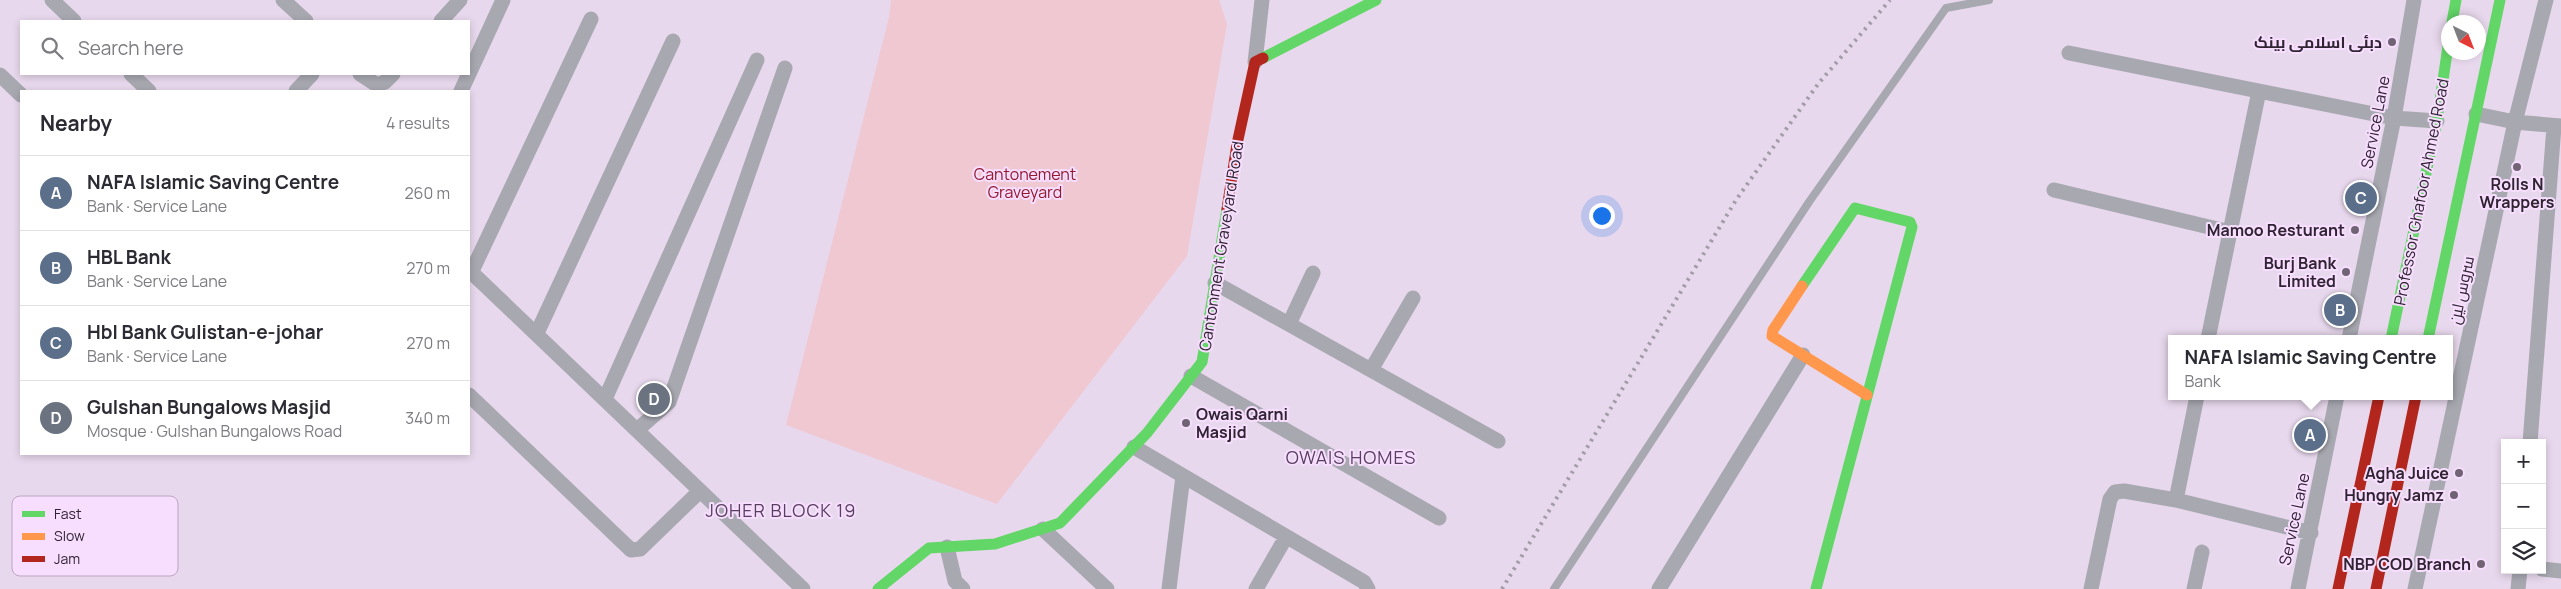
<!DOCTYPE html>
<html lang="en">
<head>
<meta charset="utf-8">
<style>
  :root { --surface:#fff; --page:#f2f2f3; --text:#2b2b33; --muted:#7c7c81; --line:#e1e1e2; --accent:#d93025 }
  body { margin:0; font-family:Manrope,Cairo,sans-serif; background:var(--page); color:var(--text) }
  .controls { position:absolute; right:15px; bottom:15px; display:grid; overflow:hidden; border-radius:0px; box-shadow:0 2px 8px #0003 }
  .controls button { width:45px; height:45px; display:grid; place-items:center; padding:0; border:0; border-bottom:1px solid var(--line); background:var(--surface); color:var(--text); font:25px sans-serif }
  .compass { position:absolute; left:2441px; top:15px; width:45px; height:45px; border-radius:50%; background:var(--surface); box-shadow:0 2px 8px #0003; rotate:138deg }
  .you { position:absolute; left:1601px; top:215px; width:18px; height:18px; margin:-12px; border:4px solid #fff; border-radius:50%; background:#1a73e8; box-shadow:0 0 0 8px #1a73e833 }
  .badge { display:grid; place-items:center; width:32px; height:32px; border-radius:50%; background:var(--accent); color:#fff; font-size:16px; font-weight:700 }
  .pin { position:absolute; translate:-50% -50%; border:2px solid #fff; box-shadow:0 1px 5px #0006 }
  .popup { position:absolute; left:2168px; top:335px; width:285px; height:65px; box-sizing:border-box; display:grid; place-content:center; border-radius:0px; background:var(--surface); filter:drop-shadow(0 1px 4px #0005); font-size:16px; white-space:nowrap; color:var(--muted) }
  .popup b { font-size:19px; color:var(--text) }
  .popup::after { content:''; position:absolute; left:50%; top:100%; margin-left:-10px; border:10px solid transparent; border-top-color:var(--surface) }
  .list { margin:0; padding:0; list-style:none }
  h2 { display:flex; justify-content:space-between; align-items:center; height:65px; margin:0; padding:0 20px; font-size:21px }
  h2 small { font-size:16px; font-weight:400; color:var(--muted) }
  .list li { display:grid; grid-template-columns:32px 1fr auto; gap:15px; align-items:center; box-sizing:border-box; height:75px; padding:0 20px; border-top:1px solid var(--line) }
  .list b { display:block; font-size:19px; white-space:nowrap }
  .list p { margin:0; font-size:16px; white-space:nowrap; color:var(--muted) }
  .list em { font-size:16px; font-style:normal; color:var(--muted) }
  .icon { flex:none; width:28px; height:28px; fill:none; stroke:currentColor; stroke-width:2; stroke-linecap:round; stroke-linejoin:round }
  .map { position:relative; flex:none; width:2561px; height:589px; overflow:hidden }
  .search { position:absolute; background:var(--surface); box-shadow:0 2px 8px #0003; left:20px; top:20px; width:450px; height:55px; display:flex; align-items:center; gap:12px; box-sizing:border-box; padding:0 18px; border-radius:0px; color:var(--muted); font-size:19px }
  .panel { position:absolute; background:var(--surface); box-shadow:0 2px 8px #0003; left:20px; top:90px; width:450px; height:365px; border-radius:0px }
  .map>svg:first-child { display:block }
</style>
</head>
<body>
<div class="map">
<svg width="2561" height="589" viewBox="0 0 2561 589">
  <rect width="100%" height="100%" fill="#e8d8ed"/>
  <!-- green -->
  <path fill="#efc8d2" d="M891,0H1219L1227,24L1187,256L997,504L786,425L889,17Z"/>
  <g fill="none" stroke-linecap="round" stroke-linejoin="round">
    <!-- lane -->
    <path stroke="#a7a8b0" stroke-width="8" d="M1554,589L1809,202L1946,8L1989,0"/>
    <!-- street -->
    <path stroke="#a7a8b0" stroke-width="15" d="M52,0L74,21
      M283,0L306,21
      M441,21L460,0
      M2069,53L2394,118L2437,121
      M1255,62L1262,0
      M131,74L149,91
      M360,74L377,85L385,82L393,74
      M0,75L21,95
      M296,91L312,74
      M461,91L503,0
      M2476,114L2515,122L2561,126
      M2054,190L2230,232
      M469,270L803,589
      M471,273L591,19
      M1215,283L1498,441
      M1289,324L1313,273
      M537,333L673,41
      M2208,339L2259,91
      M2349,339L2394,118L2414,0
      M1371,370L1413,298
      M1191,376L1439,518
      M469,395L631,550L640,549L700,491
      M605,399L757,60
      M637,430L669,402L785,68
      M2530,443L2554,126
      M1134,447L1364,582L1368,589
      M2176,500L2197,396
      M1043,529L1107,589
      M947,547L955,581L963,589
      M2542,569L2561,571
      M1169,589L1183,476
      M1256,589L1286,537
      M1659,589L1803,355
      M2091,589L2110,499L2115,492L2124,491L2176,500L2311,533
      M2194,589L2202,552
      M2298,589L2337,396
      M2415,589L2515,122L2546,0
      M2518,589L2520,570"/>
    <!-- fast -->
    <path stroke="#63d668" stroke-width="11" d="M2452,22L2456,0
      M1263,58L1376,0
      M1802,286L1855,208L1910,222L1912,227L1816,589
      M2391,339L2437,121L2448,46
      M2428,339L2500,0
      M878,589L929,548L995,544L1060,523L1147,433L1202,362L1227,209"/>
    <!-- slow -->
    <path stroke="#ff974d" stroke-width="11" d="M1802,286L1773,330L1772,336L1867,395"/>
    <!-- jam -->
    <path stroke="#b3261e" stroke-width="11" d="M1227,209L1237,144L1255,62L1263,58
      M2338,589L2379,396
      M2376,589L2416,396"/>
    <!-- rail -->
    <path stroke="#a19ca7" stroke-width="4" stroke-dasharray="2.5 5" stroke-linecap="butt" d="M1502,589L1736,200L1818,84L1890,0"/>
  </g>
  <!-- markers -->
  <g fill="#706374" stroke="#f7defe" stroke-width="2">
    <circle cx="2392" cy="42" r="5"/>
    <circle cx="2517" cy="167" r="5"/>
    <circle cx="2355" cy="230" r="5"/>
    <circle cx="2346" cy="272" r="5"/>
    <circle cx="1186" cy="423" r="5"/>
    <circle cx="2459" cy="473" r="5"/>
    <circle cx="2454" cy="495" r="5"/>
    <circle cx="2481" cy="564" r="5"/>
  </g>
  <g text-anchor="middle" stroke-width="4" stroke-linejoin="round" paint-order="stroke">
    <!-- poi labels -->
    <g font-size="16" font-weight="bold" fill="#302433" stroke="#f7defe" text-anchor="end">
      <text x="2382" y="48">دبئی اسلامی بینک</text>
      <text x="2517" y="190" text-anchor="middle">Rolls N<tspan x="2517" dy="18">Wrappers</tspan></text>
      <text x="2345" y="236">Mamoo Resturant</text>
      <text x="2336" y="269">Burj Bank<tspan x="2336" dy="18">Limited</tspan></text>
      <text x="1196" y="420" text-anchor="start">Owais Qarni<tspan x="1196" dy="18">Masjid</tspan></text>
      <text x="2449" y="479">Agha Juice</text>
      <text x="2444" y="501">Hungry Jamz</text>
      <text x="2471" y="570">NBP COD Branch</text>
    </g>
    <!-- street labels -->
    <g font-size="16" fill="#302433" stroke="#f7defe">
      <text transform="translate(2375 122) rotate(-79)" y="6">Service Lane</text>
      <text transform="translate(2421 192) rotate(-79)" y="6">Professor Ghafoor Ahmed Road</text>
      <text transform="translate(1221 246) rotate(-81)" y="6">Cantonment Graveyard Road</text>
      <text transform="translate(2461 290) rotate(-78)" y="6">سروس لین</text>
      <text transform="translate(2294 519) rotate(-78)" y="6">Service Lane</text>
    </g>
    <!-- park labels -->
    <g font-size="16" fill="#94192f" stroke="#f7defe">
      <text x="1025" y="180">Cantonement<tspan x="1025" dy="18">Graveyard</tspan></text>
    </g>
    <!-- neighbourhood labels -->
    <g font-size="18" letter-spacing="1" fill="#583f60" stroke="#f7defe">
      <text x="1351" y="464">OWAIS HOMES</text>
      <text x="781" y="517">JOHER BLOCK 19</text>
    </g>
  </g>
  <!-- legend -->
  <rect x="12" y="496" width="166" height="80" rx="8" fill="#f7defe" stroke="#bba6c1" stroke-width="1"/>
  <rect x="22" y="511" width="23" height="6" fill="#63d668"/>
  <rect x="22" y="533" width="23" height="7" fill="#ff974d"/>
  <rect x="22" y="556" width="23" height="6" fill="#b3261e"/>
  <g font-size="14" fill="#302433">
    <text x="54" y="519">Fast</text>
    <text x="54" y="541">Slow</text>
    <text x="54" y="564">Jam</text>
  </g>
</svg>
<div class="controls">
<button>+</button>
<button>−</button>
<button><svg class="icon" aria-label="layers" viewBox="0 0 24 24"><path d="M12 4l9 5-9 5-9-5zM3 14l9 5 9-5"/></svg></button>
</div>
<svg class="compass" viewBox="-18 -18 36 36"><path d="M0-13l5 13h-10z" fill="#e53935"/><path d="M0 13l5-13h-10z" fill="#7c7c81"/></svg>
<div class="you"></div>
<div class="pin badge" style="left:2310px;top:435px;background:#5c6f8a">A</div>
<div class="popup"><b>NAFA Islamic Saving Centre</b>Bank</div>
<div class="pin badge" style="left:2340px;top:310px;background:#5c6f8a">B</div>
<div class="pin badge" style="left:2361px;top:198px;background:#5c6f8a">C</div>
<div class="pin badge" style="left:654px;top:399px;background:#6b7280">D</div>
<div class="search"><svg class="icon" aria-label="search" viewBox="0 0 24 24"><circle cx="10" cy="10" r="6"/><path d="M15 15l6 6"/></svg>Search here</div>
<section class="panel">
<h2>Nearby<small>4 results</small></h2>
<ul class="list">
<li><span class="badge" style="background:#5c6f8a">A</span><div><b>NAFA Islamic Saving Centre</b><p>Bank · Service Lane</p></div><em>260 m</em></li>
<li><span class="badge" style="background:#5c6f8a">B</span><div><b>HBL Bank</b><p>Bank · Service Lane</p></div><em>270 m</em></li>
<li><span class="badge" style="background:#5c6f8a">C</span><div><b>Hbl Bank Gulistan-e-johar</b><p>Bank · Service Lane</p></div><em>270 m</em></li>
<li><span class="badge" style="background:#6b7280">D</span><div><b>Gulshan Bungalows Masjid</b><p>Mosque · Gulshan Bungalows Road</p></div><em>340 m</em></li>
</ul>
</section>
</div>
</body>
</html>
